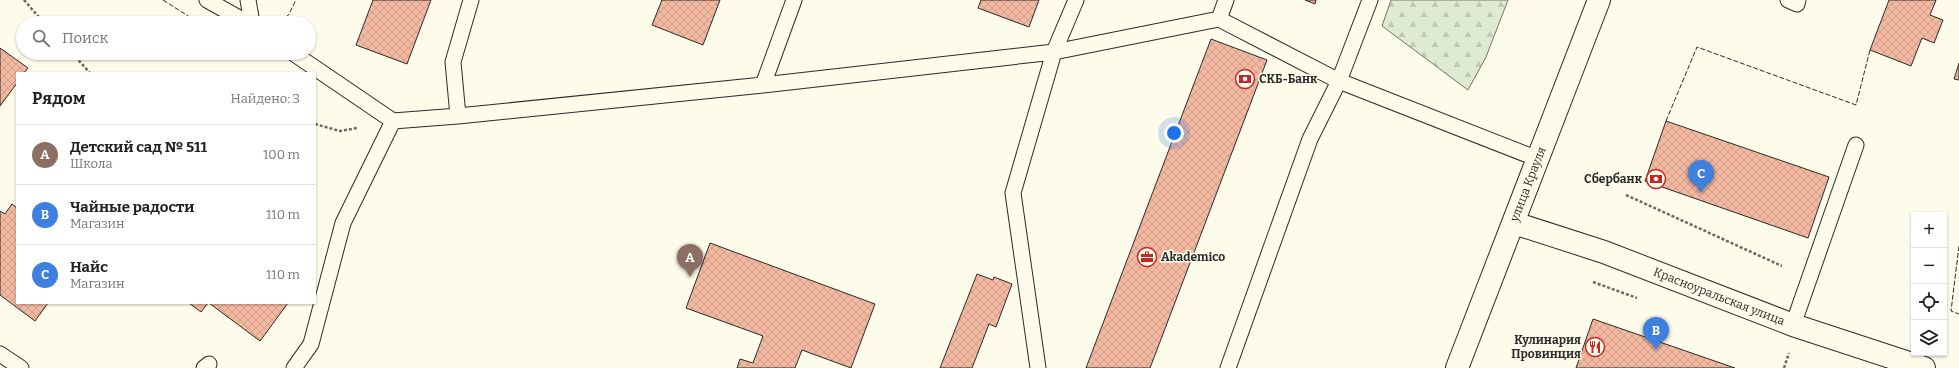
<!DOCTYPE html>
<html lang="ru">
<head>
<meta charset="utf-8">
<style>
  :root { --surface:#fff; --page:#f2f2f2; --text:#222; --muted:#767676; --line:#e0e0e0; --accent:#7c3aed }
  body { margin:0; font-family:Bitter,serif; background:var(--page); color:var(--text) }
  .controls { position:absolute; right:12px; bottom:12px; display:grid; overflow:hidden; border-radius:0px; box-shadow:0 1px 3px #0004 }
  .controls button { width:36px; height:36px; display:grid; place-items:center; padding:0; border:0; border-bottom:1px solid var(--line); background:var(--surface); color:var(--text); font:20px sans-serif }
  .you { position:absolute; left:1174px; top:133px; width:14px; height:14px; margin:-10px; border:3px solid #fff; border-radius:50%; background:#1a73e8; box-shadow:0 0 0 6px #1a73e833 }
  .badge { display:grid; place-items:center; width:26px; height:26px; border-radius:50%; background:var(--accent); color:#fff; font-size:13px; font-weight:700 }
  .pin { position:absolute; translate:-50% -33px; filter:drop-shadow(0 1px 2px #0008) }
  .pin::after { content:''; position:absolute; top:21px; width:14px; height:12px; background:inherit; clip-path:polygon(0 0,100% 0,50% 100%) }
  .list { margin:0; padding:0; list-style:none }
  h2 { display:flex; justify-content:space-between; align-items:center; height:52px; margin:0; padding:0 16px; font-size:17px }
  h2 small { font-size:13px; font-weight:400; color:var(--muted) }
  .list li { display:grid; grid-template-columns:26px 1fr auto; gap:12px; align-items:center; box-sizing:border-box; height:60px; padding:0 16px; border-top:1px solid var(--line) }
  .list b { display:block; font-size:15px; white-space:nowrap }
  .list p { margin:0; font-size:13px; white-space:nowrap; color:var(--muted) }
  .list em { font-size:13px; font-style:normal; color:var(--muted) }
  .icon { flex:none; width:22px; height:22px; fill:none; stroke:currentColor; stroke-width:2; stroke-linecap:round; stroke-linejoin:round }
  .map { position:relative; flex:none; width:1959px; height:368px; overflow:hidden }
  .search { position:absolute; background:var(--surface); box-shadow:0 1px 3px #0004; left:16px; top:16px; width:300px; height:44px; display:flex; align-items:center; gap:10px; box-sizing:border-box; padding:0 14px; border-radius:22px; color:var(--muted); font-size:15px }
  .panel { position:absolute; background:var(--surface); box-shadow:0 1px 3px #0004; left:16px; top:72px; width:300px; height:232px; border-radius:0px }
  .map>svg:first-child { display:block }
</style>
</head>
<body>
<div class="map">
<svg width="1959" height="368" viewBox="0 0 1959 368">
  <defs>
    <pattern id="forest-firs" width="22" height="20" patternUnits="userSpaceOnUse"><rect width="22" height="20" fill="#deebd1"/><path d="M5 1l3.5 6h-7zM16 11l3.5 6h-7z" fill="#bfcab4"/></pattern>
    <pattern id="building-cross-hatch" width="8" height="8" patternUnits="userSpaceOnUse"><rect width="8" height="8" fill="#f2b8a0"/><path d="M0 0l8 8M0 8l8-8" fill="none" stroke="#d09e8a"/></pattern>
  </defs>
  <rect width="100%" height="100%" fill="#fdfbea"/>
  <!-- forest -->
  <path fill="url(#forest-firs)" stroke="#74746e" d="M1391,0H1508L1486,57L1468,90L1382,26Z"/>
  <!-- building -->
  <path fill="url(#building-cross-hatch)" stroke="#2b2b2b" d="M373,0H431L407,64L356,45Z
    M662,0H720L703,45L652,25Z
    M981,0H1039L1029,27L978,8Z
    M1305,0H1316L1315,4Z
    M1889,0H1936L1930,15L1943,20L1934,43L1922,38L1911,66L1870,50Z
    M1211,39L1267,60L1198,242L1150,368H1086Z
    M0,48L28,68L24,73H17V83L0,106Z
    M1959,63V80L1954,79Z
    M1666,121L1829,177L1808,238L1645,181Z
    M12,204L17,208V303H48L35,321L0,295V211L5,214Z
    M710,243L875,304L851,368L802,350L795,368H737L740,359L753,363L763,336L686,308Z
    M977,274L993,280L994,277L1012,284L996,327L989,324L972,368H940Z
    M189,303H208L201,312Z
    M209,303H288L260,341Z
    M1593,319L1735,368H1576Z"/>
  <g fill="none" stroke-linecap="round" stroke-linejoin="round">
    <defs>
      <path id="lane" d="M207,0L248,23
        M248,0L252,23
        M1788,0L1797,4L1798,0
        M1219,19L1226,0
        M293,53L393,121L458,116L763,85L1054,52L1219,19L1339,81L1538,159
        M763,85L794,0
        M458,116L453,62L471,0
        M1793,325L1856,145
        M0,354L21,368
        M204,368L209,364
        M294,368L311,344L343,223L393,121
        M1038,368L1013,193L1054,52L1076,0
        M1228,368L1310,139L1339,81L1370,0"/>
      <g id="street">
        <path id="s1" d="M1514,223L1604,252L1793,325L1924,368"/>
      </g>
      <g id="secondary">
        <path id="s2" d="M1457,368L1599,0"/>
      </g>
    </defs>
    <!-- lane casing -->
    <use href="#lane" stroke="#2b2b2b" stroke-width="17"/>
    <!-- street casing -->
    <use href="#street" stroke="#2b2b2b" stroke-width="24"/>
    <!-- secondary casing -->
    <use href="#secondary" stroke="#2b2b2b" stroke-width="24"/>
    <!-- path -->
    <path stroke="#6a6964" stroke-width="2.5" stroke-dasharray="3 2" stroke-linecap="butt" d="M24,0L44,23
      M72,53L90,73
      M315,124L340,131L357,128
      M1626,195L1782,266
      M1593,282L1637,298
      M1784,368L1789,353"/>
    <!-- lane -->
    <use href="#lane" stroke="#fdfbea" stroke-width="15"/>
    <!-- street -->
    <use href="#street" stroke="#fdfbea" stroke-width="22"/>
    <!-- secondary -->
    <use href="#secondary" stroke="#fdfbea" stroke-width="22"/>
    <!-- fence -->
    <path stroke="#2b2b2b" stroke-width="1" stroke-dasharray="5 2" stroke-linecap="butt" d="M163,0L199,23
      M281,23L289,14L296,0
      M246,53L249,55L251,53
      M1666,121L1697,47L1856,105L1870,50
      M1959,246L1951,311L1959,314"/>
  </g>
  <!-- icons -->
  <defs>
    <symbol id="bank-ring" viewBox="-11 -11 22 22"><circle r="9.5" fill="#fdfbea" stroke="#c62828" stroke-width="1.5"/><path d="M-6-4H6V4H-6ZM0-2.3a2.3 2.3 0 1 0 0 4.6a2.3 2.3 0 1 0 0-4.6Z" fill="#c62828"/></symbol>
    <symbol id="office-ring" viewBox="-11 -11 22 22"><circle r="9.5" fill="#fdfbea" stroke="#c62828" stroke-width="1.5"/><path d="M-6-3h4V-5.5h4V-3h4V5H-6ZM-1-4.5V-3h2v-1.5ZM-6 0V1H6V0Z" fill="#c62828"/></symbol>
    <symbol id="restaurant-ring" viewBox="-11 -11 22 22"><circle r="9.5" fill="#fdfbea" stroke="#c62828" stroke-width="1.5"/><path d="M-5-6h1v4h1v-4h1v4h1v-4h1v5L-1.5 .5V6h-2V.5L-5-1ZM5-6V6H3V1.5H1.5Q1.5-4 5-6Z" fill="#c62828"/></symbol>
  </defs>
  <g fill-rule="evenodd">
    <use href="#bank-ring" x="1234" y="68" width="22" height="22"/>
    <use href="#bank-ring" x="1645" y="168" width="22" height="22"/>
    <use href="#office-ring" x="1136" y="246" width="22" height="22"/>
    <use href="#restaurant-ring" x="1584" y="336" width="22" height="22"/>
  </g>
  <g text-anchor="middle" stroke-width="3" stroke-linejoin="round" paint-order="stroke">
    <!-- poi labels -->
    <g font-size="12" font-weight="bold" fill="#2b2b2b" stroke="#fdfbea" text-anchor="start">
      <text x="1259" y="83">СКБ-Банк</text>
      <text x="1642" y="183" text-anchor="end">Сбербанк</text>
      <text x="1161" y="261">Akademico</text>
      <text x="1581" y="344" text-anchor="end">Кулинария<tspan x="1581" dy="14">Провинция</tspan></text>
    </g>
    <!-- street labels -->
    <g font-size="12" fill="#2b2b2b" stroke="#fdfbea">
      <text dy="4" stroke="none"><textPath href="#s2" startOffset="197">улица Крауля</textPath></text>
      <text dy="4" stroke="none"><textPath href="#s1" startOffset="218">Красноуральская улица</textPath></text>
    </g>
  </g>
</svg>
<div class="controls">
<button>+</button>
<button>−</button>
<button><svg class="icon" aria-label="locate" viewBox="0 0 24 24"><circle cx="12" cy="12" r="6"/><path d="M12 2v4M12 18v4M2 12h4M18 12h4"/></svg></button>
<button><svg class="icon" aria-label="layers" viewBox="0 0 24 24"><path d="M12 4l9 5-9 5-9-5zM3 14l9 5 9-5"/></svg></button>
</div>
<div class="you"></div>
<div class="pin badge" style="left:690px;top:277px;background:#8d6e63">A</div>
<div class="pin badge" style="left:1656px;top:350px;background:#3f7fe0">B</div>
<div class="pin badge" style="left:1701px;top:193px;background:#3f7fe0">C</div>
<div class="search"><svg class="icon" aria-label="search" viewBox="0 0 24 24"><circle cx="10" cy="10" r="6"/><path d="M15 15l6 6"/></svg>Поиск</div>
<section class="panel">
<h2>Рядом<small>Найдено: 3</small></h2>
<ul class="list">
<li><span class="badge" style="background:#8d6e63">A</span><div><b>Детский сад № 511</b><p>Школа</p></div><em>100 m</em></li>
<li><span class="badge" style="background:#3f7fe0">B</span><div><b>Чайные радости</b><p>Магазин</p></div><em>110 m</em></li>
<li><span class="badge" style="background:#3f7fe0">C</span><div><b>Найс</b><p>Магазин</p></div><em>110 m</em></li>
</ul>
</section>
</div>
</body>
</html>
